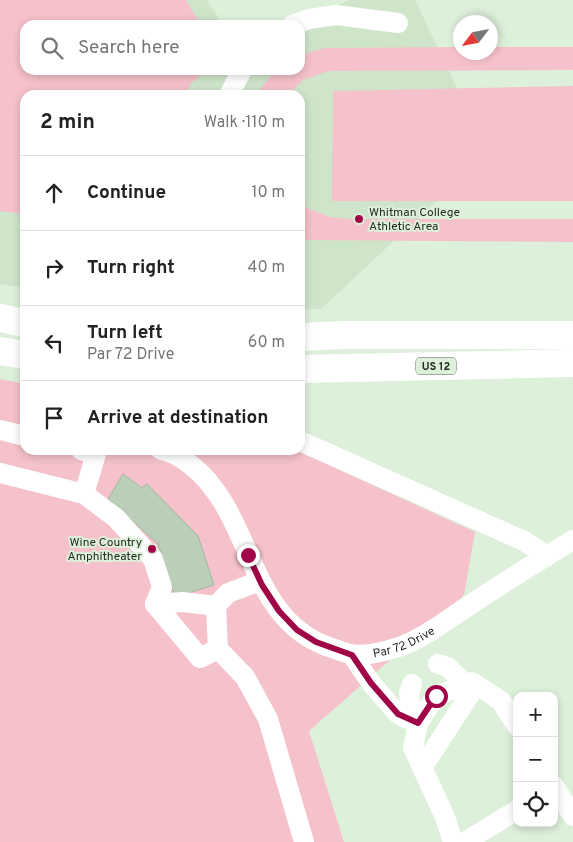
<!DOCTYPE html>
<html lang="en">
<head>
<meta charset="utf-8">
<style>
  :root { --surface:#fff; --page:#f2f2f2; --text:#222; --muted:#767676; --line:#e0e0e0 }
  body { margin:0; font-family:Overpass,sans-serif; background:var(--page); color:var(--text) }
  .controls { position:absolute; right:15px; bottom:15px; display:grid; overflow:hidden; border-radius:10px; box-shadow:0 2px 8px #0003 }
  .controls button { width:45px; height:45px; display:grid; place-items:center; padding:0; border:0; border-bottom:1px solid var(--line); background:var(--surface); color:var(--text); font:25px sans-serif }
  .compass { position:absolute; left:453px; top:15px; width:45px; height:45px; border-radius:50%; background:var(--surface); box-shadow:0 2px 8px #0003; rotate:238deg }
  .stop { position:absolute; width:15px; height:15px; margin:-11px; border:4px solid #a00647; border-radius:50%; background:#fff }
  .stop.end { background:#a00647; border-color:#fff; box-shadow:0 1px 5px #0008 }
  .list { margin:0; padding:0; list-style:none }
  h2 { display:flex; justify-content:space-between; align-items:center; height:65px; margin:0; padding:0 20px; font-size:21px }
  h2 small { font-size:16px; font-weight:400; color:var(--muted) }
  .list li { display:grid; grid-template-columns:32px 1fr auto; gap:15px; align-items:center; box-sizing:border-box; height:75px; padding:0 20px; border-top:1px solid var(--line) }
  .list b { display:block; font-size:19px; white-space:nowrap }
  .list p { margin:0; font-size:16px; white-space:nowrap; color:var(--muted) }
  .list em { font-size:16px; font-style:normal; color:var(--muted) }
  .icon { flex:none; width:28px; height:28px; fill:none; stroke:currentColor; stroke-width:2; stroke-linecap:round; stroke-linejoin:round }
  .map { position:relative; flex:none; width:573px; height:842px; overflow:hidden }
  .search { position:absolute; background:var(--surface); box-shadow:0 2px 8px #0003; left:20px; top:20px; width:285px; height:55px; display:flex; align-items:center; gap:12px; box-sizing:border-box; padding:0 18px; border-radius:15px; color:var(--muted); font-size:19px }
  .panel { position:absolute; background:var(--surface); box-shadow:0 2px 8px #0003; left:20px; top:90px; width:285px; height:365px; border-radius:15px }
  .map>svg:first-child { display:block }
</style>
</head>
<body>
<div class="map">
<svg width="573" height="842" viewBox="0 0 573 842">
  <rect width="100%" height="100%" fill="#ddf0da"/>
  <!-- built -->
  <path fill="#cee5ca" d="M0,0H207L223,25H25V70H300V25H292L349,0H415L488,153L321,309H300V95H25V288L0,284Z"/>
  <!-- green -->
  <path fill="#f5c1ca" d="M0,0H186L201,25H25V70H208L207,71L191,83L185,95H25V214L0,211Z
    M460,47V52H490L491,47H573V70L329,71L303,80L288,95H256L275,70H300V55L325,48Z
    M573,86V201H332L333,91Z
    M300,205L330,217L349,219H573V242L300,240Z
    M0,379L25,384V450H296L475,532L464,595L309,731L344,842H0Z"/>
  <!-- building -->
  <path fill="#bbceb8" stroke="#a2b59f" d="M123,474L142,488L147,484L198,536L214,585L175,597L158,544L108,499Z"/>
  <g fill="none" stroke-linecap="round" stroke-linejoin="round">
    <!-- minor -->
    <g stroke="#fff" stroke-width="20">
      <path d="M292,25L309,19L336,15L398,23"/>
      <path d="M229,95L242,70"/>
      <path d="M0,430L25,436"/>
      <path d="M300,441L524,541L538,550L546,556"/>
      <path d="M81,450L96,454L84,494"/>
      <path id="s1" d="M161,450C172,452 182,458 191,465C254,514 246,618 329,647C336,649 344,653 351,654C364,657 386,651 399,647C422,639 444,622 464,609C500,585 536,562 573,540"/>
      <path d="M0,473L84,494L116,518L153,559L162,587L155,604L200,658L218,649"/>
      <path d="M260,581L228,593L216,606L218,649L245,677L268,719L304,842"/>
      <path d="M155,604L183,602L216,606"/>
      <path d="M352,655L371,683L398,714L412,721"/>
      <path d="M438,664L448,667L465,684"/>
      <path d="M412,684L409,693L412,721L418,723"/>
      <path d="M422,768L476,685"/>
      <path d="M554,786L573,816"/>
      <path d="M453,842L445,817L413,748L418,723L436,696L472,682L501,701L517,726"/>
      <path d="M465,842L517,810"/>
    </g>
    <!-- highway -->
    <path stroke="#fff" stroke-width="28" d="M0,318L25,323
      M300,337L343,335H573
      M0,351L25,355
      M300,369L573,363"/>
  </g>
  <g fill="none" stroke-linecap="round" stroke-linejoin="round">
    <!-- route -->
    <path stroke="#a00647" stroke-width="6" d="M248,555L262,585L279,611L297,630L316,642L352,655L371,683L398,714L418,723L436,696"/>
  </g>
  <!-- markers -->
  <g fill="#a00647" stroke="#ddf0da" stroke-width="2">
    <circle cx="359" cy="219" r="5"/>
    <circle cx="152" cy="549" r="5"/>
  </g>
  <g text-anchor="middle" stroke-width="4" stroke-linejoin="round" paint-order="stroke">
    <!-- shield labels -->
    <rect fill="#ddf0da" stroke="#5c675a" stroke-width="1" x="416" y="357.5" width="40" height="17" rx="4"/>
    <g font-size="11" font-weight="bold" fill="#252c23">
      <text x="436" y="370">US 12</text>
    </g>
    <!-- poi labels -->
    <g font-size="12" fill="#252c23" stroke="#ddf0da" text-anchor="start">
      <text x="369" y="216">Whitman College<tspan x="369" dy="14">Athletic Area</tspan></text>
      <text x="142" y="546" text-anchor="end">Wine Country<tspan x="142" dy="14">Amphitheater</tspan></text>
    </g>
    <!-- street labels -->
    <g font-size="12" fill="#252c23" stroke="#ddf0da">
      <text dy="4" stroke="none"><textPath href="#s1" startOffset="346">Par 72 Drive</textPath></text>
    </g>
  </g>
</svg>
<div class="controls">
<button>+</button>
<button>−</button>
<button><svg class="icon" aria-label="locate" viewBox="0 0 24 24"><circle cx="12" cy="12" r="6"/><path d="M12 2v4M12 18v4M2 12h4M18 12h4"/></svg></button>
</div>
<svg class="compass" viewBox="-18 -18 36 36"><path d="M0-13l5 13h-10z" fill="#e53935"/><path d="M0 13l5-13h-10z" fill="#767676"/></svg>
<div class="stop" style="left:436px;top:696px"></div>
<div class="stop end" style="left:248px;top:555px"></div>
<div class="search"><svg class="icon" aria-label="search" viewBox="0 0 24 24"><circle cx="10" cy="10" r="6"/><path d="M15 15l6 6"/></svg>Search here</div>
<section class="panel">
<h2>2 min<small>Walk · 110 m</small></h2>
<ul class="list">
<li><svg class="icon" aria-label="ahead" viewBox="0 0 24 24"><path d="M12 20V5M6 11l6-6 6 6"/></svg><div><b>Continue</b></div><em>10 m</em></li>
<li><svg class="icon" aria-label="right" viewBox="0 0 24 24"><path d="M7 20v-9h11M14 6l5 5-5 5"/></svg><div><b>Turn right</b></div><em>40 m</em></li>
<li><svg class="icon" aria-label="left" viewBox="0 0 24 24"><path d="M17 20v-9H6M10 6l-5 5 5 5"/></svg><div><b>Turn left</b><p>Par 72 Drive</p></div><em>60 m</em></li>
<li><svg class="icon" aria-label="arrive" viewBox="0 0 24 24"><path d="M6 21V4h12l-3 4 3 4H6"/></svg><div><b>Arrive at destination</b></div></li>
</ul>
</section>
</div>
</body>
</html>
